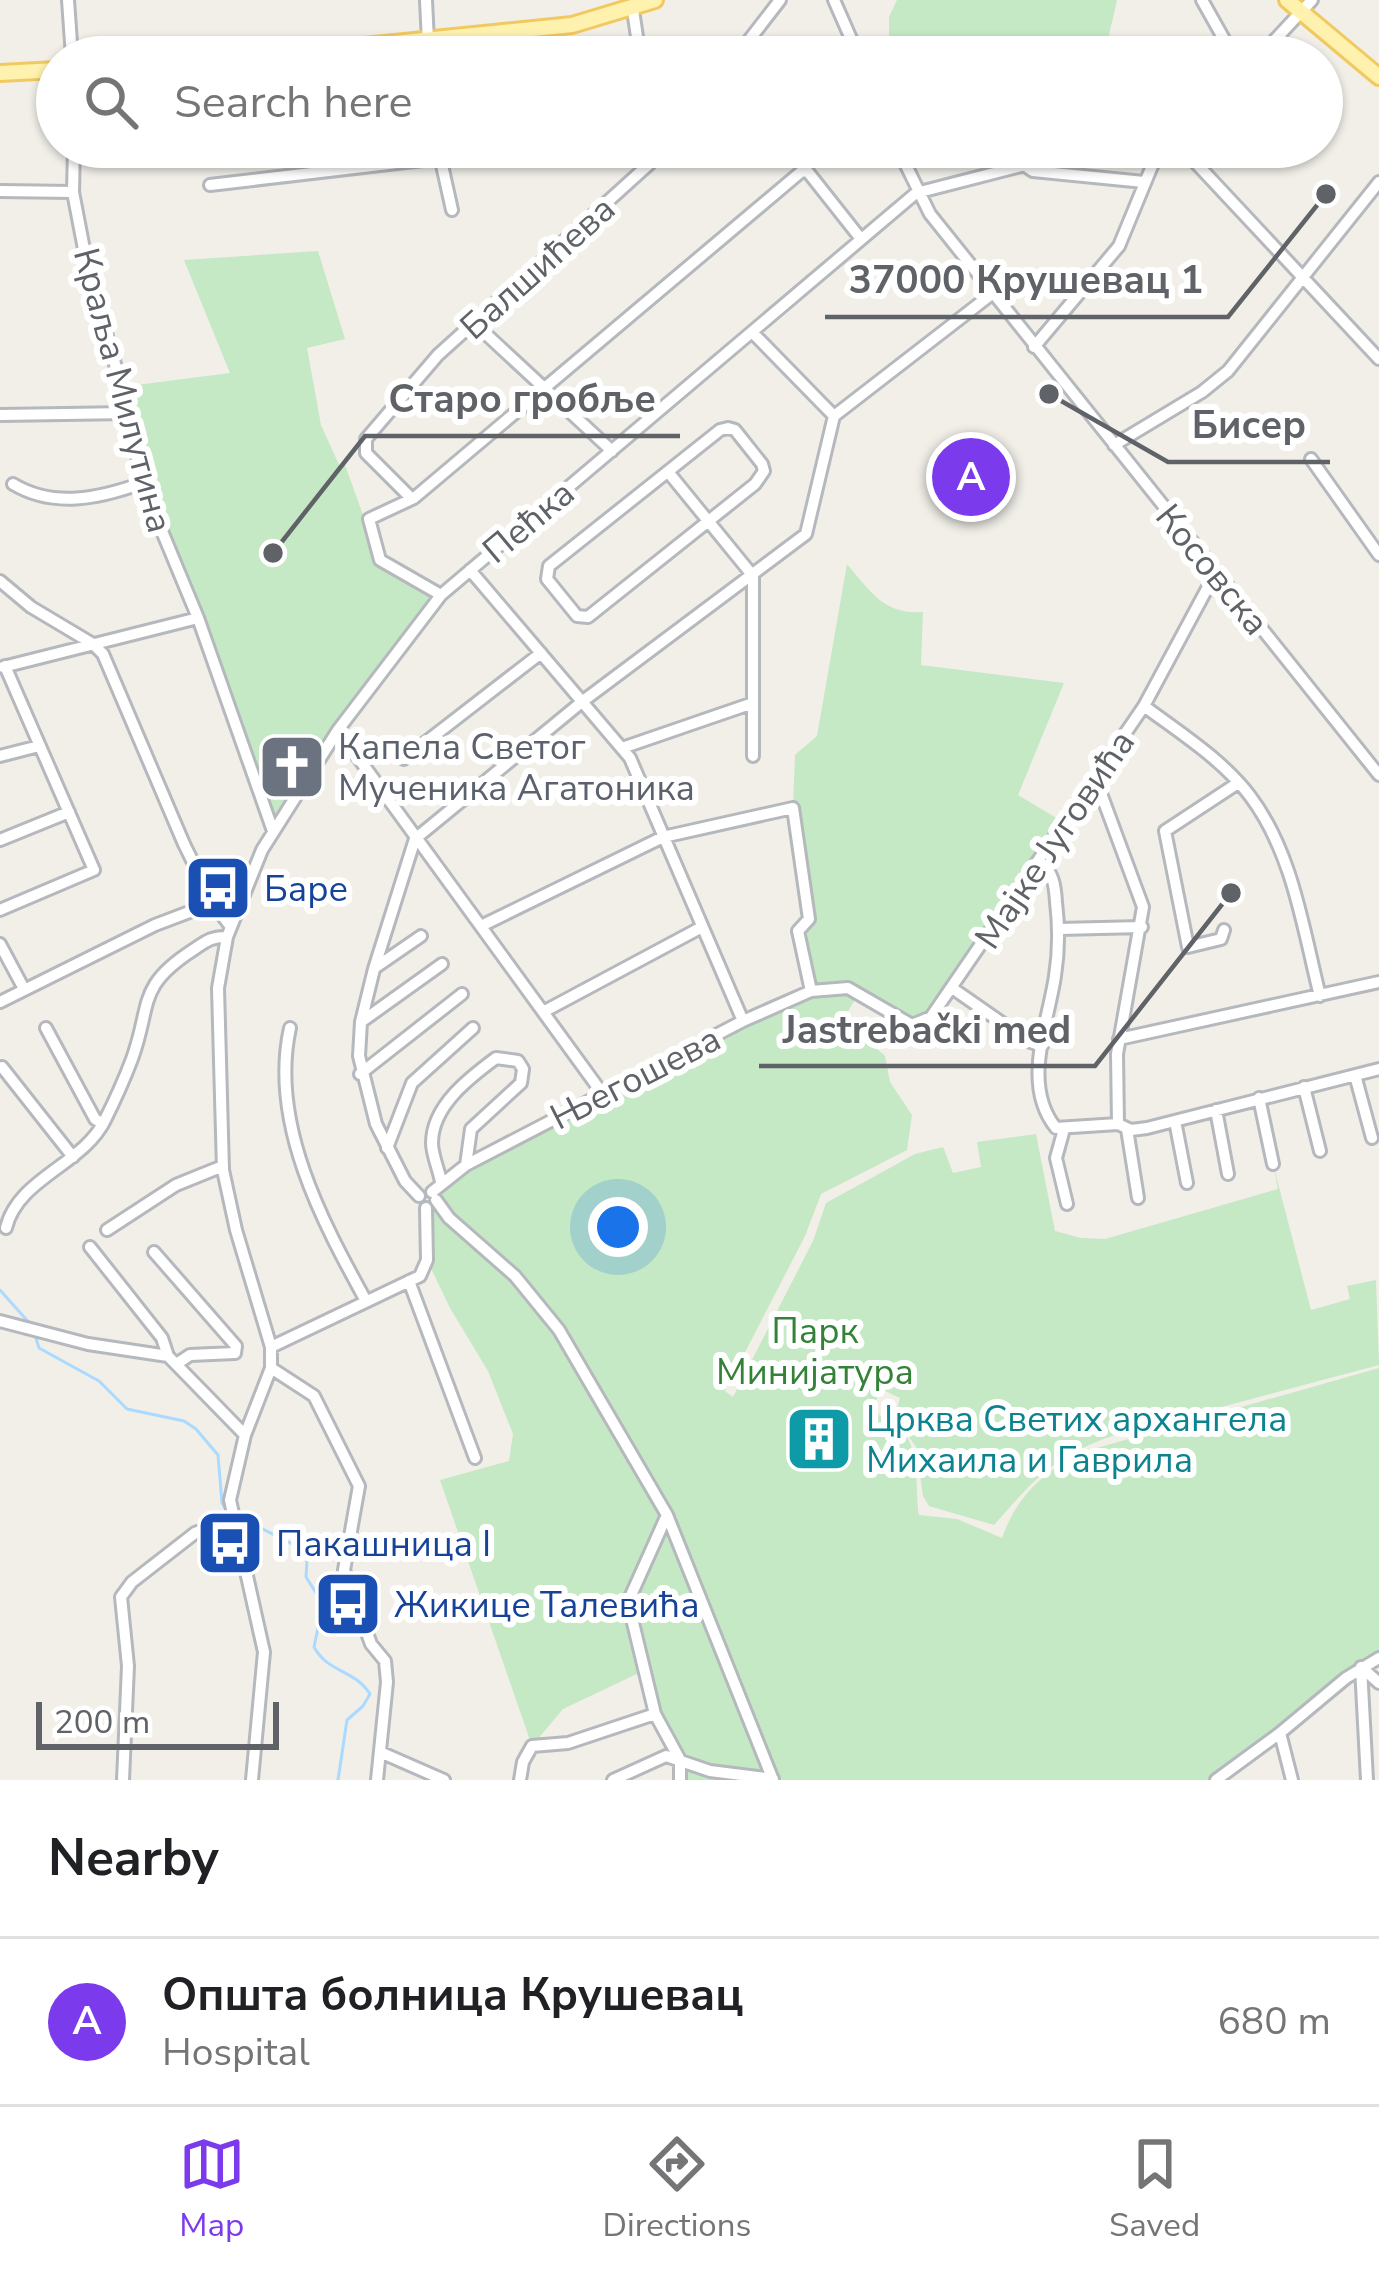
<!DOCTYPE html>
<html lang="en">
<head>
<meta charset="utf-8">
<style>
  :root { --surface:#fff; --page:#f6f6f6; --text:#202124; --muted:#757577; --line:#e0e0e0; --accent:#7c3aed }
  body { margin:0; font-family:"Nunito Sans",sans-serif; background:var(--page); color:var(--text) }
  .scale { position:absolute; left:36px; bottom:30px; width:243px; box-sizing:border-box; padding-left:12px; border:6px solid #5f6368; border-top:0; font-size:33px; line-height:42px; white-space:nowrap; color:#5f6368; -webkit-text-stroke:9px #fff; paint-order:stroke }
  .you { position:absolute; left:618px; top:1227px; width:42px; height:42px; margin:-30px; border:9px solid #fff; border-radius:50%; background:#1a73e8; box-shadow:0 0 0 18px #1a73e833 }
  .badge { display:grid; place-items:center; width:78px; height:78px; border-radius:50%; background:var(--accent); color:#fff; font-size:39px; font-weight:700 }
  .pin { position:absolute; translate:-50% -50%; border:6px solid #fff; box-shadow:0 3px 12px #0006 }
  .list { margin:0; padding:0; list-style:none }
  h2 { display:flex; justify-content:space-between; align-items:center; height:156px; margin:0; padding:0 48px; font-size:51px }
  h2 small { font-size:39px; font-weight:400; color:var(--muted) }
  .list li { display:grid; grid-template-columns:78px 1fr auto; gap:36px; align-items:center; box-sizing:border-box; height:168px; padding:0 48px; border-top:3px solid var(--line) }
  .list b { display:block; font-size:45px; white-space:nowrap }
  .list p { margin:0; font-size:39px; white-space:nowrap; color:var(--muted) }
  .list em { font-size:39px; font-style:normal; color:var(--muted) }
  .icon { flex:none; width:66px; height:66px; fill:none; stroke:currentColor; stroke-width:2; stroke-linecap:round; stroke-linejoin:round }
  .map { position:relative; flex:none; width:1379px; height:1780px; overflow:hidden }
  .search { position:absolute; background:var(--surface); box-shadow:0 3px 9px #0004; left:36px; right:36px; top:36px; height:132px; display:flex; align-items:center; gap:30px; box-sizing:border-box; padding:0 42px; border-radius:66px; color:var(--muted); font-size:45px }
  .sheet { height:324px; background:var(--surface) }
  nav { display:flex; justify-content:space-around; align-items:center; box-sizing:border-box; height:168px; border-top:3px solid var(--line); background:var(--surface); font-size:33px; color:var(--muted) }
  nav a { display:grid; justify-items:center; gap:6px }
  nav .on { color:var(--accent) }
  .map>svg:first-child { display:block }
</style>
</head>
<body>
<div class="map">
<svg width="1379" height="1780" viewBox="0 0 1379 1780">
  <rect width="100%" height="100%" fill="#f1efe8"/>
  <!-- green -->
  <path fill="#c5e8c5" d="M897,0H1117L1104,57H866L859,41H889V17Z
    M318,251L345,339L307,348L321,425L340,467L345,465L381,565L440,596L273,831L142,483L121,387L230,373L184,260Z
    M847,564C871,592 884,615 923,612L921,665L1064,683L1018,795L1065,823L921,1024L860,992L843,1019L885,1056L890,1082L912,1115L907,1150L821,1194L805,1236L725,1391L733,1397L813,1241L826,1203L915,1154L943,1147L953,1173L981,1167L977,1142L1036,1134L1055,1231L1081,1238L1105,1239L1278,1189L1273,1164L1311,1310L1350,1299L1347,1286L1376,1280L1379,1365L1109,1437C1050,1459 1035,1479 994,1525L929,1506L923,1496L916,1447L895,1417L900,1398L881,1389L874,1405L880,1416C924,1428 914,1481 919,1515L957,1519L1002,1538C1017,1496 1043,1472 1083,1452L1379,1368V1658L1216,1780H680V1760L655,1714L643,1671L563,1709L532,1746L440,1480L509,1461L513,1434L488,1371L450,1308L427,1260L426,1208L434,1205L441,1182L810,991L798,931L809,919L793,808L795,755L817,736Z"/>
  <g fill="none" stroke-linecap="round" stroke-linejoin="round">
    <!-- stream -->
    <path stroke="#aadaff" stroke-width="3" d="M0,1290L32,1326
      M35,1335L39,1348L99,1381L127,1409L184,1421L196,1429L218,1455L222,1503L228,1513
      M237,1516L300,1548L307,1560L306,1577L323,1604L314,1647C328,1673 354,1669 370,1694L363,1706L347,1720L338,1780"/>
    <defs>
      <path id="minor" d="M68,0L72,57
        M426,0L428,42
        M834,0L859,57
        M1202,0L1234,57
        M633,10L640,57
        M736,57L780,0
        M1259,57L1312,0
        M74,147L73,192L88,270L129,413L142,483L198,618L273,831
        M438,147L452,210
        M897,147L930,214L1379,775
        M1181,147L1379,359
        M1024,165L1033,171L1144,182
        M210,185L440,158L471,147
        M0,191L73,192
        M473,322L612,451
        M752,332L834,416
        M1034,347L1119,246L1152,166L1164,147
        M0,415L129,413
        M728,428L735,430L762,464L764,471L755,484L588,617L577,616L547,579L549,566L720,430Z
        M1114,445L1202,392L1228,371L1379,182
        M1311,459L1379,555
        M669,473L753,576
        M13,484C53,508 98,499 142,483
        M411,498L366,453V439L438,355L668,147
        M470,570L630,758L743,1021
        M0,581L31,607L93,644L103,654L184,844L213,903L231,927
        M441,595L380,560L369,519L414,498L802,171L808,172L861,239
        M3,667L198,618
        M1144,706C1180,733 1223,760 1250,796C1293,853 1303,929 1320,996
        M338,730L602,1093
        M622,748L753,703
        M0,756L39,746
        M753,756V576
        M404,759L541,653
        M1096,780L1143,907L1117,1054L1118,1124
        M0,840L69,812
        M1039,861C1053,872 1055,884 1056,902C1059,927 1059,951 1055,976C1048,1024 1021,1085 1056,1128L1118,1124L1131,1130L1147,1128L1379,1069
        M0,910L94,870L5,666
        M481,926L663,837L793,808L809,919L798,931L811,991
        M1059,929L1142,927
        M1224,930L1221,939L1188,947L1165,831L1238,783
        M0,944L24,989
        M376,967L421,936
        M952,988L1028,1041L1042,1046
        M0,1002L155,925L213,903
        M543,1012L702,927
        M361,1022L442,964
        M46,1028L95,1119L103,1124
        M290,1028C269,1123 322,1221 366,1301
        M1119,1039L1379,982
        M2,1067L73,1157
        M360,1074L462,994
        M1355,1075L1372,1138
        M1304,1087L1320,1151
        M1259,1098L1273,1164
        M1216,1110L1228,1174
        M1175,1121L1187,1183
        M1064,1129L1056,1158L1067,1204
        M1127,1129L1138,1198
        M387,1148L412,1083L473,1028
        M441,1182C439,1170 432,1155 432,1143C432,1106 469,1078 496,1058L518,1061L523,1069L521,1083L471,1129L466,1165
        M432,1192L466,1165L743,1021L811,991L848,988L912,1025L931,1017L1144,706L1216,572
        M419,1196L405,1181L376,1124L359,1056L361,1022L374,969L415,839L583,701L806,534L834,416L993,293
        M436,1200L449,1218L515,1276L559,1330L667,1515L773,1780
        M6,1228C18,1178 83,1165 105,1120C115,1100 124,1080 132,1059C152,1004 136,987 193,950C205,942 212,936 227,937
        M107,1230L176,1185L223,1166
        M90,1247L162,1338L168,1356
        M154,1252L236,1346L235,1353L190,1355L178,1363
        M409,1281L475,1458
        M0,1321L88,1344L168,1356L245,1435
        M271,1347L420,1276L427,1260L426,1208
        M271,1368L314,1396L359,1486L344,1570L371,1644L385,1661L387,1682L377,1780
        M667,1515L628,1602L655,1714L680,1760V1780
        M1361,1667L1367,1780
        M1361,1667L1379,1683
        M1280,1733L1292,1780
        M380,1752L444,1780
        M123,1780L128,1666L121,1597L132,1582L195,1533L232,1519
        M252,1780L264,1652L230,1500L245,1435L271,1368V1347L236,1230L223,1170L218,988L227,937L262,850L338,730L441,595L916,193L1033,163L1049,147
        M520,1780L523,1762L532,1746L568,1743L655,1714
        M613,1780L666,1756L710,1771L773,1779
        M1216,1780L1280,1733L1346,1678L1379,1658"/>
      <path id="major" d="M1287,0L1379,77
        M255,57L572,25L655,0
        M0,73L57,70"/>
    </defs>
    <!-- minor casing -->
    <use href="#minor" stroke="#b5b8bc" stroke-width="16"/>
    <!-- major casing -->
    <use href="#major" stroke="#f2c960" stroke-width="20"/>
    <!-- minor -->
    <use href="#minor" stroke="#fff" stroke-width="10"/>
    <!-- major -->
    <use href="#major" stroke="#fff2af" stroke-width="14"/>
  </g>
  <!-- icons -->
  <defs>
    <symbol id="church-square" viewBox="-11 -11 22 22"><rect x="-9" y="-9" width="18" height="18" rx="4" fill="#6b7280" stroke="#fff"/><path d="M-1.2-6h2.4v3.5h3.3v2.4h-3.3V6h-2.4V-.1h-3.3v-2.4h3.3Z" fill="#fff"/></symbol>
    <symbol id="bus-square" viewBox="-11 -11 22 22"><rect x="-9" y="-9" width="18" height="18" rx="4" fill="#1a4fb4" stroke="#fff"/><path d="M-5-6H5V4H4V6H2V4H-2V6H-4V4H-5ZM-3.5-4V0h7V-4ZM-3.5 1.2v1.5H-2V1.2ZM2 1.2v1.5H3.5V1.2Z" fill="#fff"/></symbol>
    <symbol id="building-square" viewBox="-11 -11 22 22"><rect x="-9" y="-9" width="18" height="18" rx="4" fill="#0f9aa8" stroke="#fff"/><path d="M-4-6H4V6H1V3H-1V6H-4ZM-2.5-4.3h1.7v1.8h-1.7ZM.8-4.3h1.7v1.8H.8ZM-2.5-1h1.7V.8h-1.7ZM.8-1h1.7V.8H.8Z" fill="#fff"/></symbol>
  </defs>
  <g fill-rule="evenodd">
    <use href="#church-square" x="254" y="729" width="76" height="76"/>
    <use href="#bus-square" x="180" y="850" width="76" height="76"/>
    <use href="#building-square" x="781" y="1401" width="76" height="76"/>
    <use href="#bus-square" x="192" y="1505" width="76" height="76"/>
    <use href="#bus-square" x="310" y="1566" width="76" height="76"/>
  </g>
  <g text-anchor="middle" stroke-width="12" stroke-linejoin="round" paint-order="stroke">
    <!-- street labels -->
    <g font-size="36" fill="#5f6368" stroke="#fff">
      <text transform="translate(537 267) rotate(-42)" y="13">Балшићева</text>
      <text transform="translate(124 390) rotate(75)" y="13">Краља Милутина</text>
      <text transform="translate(528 521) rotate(-40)" y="13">Пећка</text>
      <text transform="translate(1213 569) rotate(51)" y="13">Косовска</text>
      <text transform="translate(1054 839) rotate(-56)" y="13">Мајке Југовића</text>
      <text transform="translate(635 1077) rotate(-27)" y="13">Његошева</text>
    </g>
    <!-- worship labels -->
    <g font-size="36" fill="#5b616d" stroke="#fff" text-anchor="start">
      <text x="338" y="759">Капела Светог<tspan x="338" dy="41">Мученика Агатоника</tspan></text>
    </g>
    <!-- transit labels -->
    <g font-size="36" fill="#164399" stroke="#fff" text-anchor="start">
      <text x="264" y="901">Баре</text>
      <text x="276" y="1556">Пакашница I</text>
      <text x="394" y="1617">Жикице Талевића</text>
    </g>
    <!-- park labels -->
    <g font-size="36" fill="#348238" stroke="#fff">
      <text x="815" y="1343">Парк<tspan x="815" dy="41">Минијатура</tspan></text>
    </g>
    <!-- culture labels -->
    <g font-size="36" fill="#0d838f" stroke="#fff" text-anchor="start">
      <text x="866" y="1431">Црква Светих архангела<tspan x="866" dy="41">Михаила и Гаврила</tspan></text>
    </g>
  </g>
  <!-- callouts -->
  <path fill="none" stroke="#5f6368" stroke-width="4.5" d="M1326 194L1228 317H825M273 553L365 436H680M1049 394L1168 462H1330M1231 893L1095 1066H759"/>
  <g fill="#5f6368" stroke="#fff" stroke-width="4.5">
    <circle cx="1326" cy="194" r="12"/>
    <circle cx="273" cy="553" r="12"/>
    <circle cx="1049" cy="394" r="12"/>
    <circle cx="1231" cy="893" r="12"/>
  </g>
  <g font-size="39" text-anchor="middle" font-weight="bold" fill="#5f6368" stroke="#fff" stroke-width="12" stroke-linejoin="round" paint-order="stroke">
    <text x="1026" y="293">37000 Крушевац 1</text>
    <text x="522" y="412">Старо гробље</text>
    <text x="1249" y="438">Бисер</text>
    <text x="927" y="1043">Jastrebački med</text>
  </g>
</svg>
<div class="scale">200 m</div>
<div class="you"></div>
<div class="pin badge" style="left:971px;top:477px">A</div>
<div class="search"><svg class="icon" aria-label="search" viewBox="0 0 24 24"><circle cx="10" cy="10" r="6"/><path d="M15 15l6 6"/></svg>Search here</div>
</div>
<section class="sheet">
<h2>Nearby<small></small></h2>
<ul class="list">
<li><span class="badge">A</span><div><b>Општа болница Крушевац</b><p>Hospital</p></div><em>680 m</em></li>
</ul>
</section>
<nav>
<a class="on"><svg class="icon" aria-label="map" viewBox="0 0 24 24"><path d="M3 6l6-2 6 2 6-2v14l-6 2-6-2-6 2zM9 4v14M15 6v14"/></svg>Map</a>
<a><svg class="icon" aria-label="directions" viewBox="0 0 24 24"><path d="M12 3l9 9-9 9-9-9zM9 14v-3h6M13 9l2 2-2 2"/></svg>Directions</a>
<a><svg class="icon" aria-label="saved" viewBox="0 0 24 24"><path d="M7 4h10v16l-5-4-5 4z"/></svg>Saved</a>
</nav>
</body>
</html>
